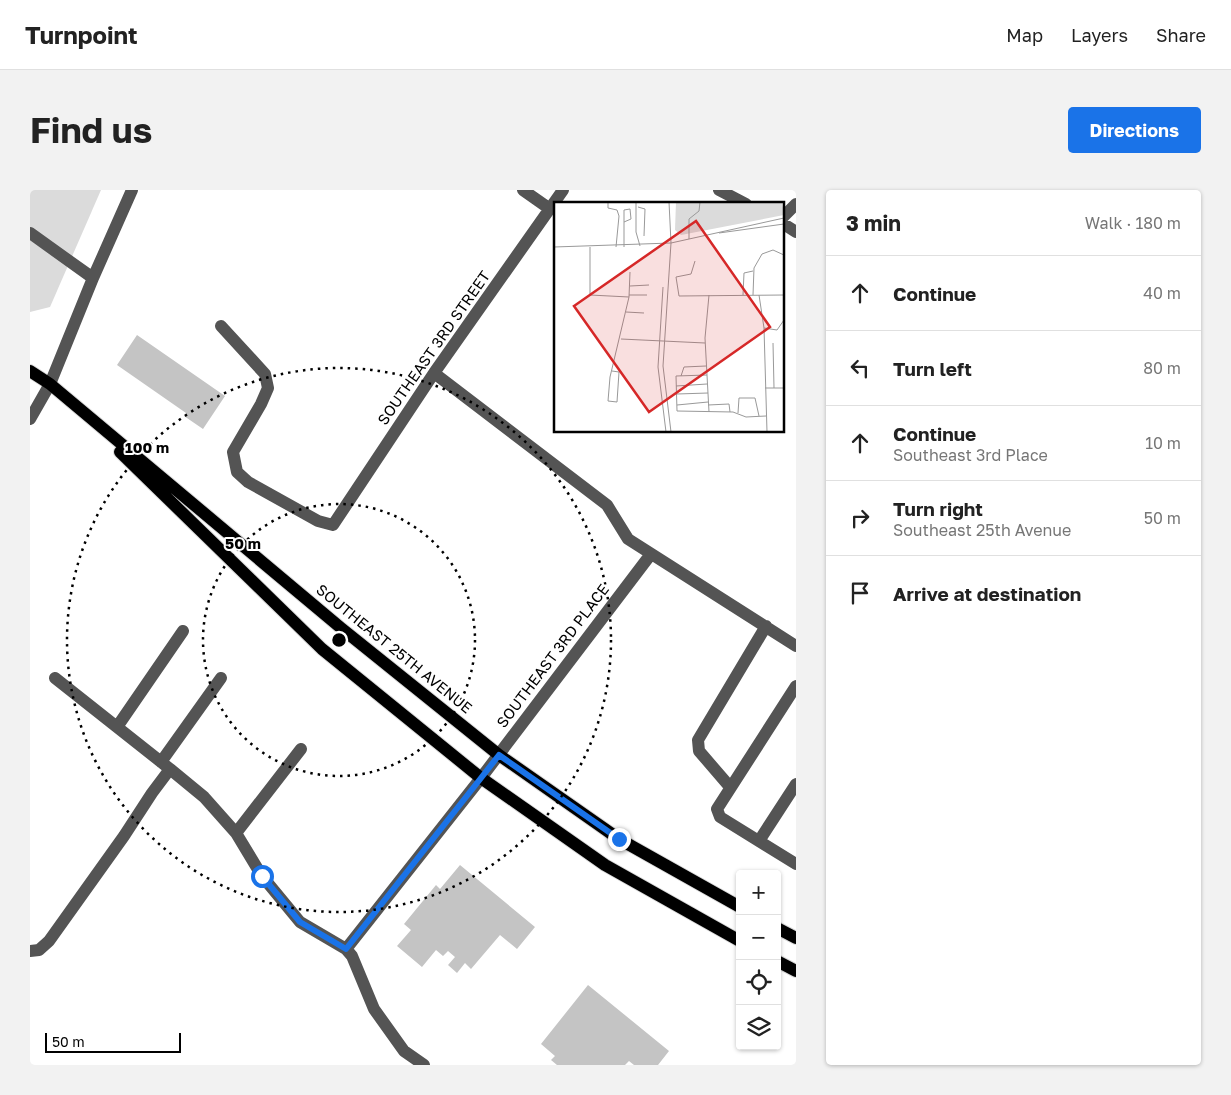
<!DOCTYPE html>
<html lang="en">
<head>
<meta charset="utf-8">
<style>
  :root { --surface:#fff; --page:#f2f2f2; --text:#222; --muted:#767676; --line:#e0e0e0; --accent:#1a73e8 }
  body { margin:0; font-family:"Golos Text",sans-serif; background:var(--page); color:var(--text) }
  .controls { position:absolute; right:15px; bottom:15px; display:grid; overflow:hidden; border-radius:5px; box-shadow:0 1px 4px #0004 }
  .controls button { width:45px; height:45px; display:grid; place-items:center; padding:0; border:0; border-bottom:1px solid var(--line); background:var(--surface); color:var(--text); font:25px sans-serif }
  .scale { position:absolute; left:15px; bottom:12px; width:136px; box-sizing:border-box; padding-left:5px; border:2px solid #000; border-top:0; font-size:14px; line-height:18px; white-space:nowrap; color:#000; -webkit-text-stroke:4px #fff; paint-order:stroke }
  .stop { position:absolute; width:15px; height:15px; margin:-11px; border:4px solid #1a73e8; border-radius:50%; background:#fff }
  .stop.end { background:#1a73e8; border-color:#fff; box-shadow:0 1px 5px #0008 }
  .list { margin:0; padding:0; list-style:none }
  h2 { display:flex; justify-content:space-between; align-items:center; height:65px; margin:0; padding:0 20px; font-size:21px }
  h2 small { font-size:16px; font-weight:400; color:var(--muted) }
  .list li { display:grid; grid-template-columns:32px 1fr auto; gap:15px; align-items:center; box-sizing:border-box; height:75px; padding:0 20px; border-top:1px solid var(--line) }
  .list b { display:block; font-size:19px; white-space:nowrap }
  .list p { margin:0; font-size:16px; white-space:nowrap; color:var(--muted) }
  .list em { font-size:16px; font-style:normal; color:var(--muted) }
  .icon { flex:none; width:28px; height:28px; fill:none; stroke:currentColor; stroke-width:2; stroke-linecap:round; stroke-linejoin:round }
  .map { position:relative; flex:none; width:766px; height:875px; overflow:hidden; border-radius:5px }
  header { display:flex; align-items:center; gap:30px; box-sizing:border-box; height:70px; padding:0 25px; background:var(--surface); border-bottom:1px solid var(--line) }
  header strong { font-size:24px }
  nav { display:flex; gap:28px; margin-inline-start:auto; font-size:18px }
  .intro { display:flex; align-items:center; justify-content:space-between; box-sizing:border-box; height:120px; padding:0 30px }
  h1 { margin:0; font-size:35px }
  .button { padding:12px 22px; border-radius:5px; background:var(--accent); color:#fff; font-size:18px; font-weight:700 }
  main { display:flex; gap:30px; padding:0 30px }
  aside { flex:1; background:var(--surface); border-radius:5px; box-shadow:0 1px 4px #0004 }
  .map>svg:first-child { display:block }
</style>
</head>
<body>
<header>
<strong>Turnpoint</strong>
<nav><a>Map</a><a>Layers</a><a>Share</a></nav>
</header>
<div class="intro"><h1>Find us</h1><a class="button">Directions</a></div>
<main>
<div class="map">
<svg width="766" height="875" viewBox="0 0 766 875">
  <rect width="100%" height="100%" fill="#fff"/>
  <!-- green -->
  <path fill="#dbdbdb" d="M0,0H71L20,117L0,122Z"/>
  <!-- building -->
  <path fill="#c4c4c4" d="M107,145L195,206L173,239L154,226L156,223L87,175Z
    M430,675L505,737L487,759L470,745L441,779L435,773L427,783L418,775L425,767L418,761L413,766L406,760L392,777L367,756L381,740L374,734L406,695L410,699Z
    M558,795L639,861L628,875H604L599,871L595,875H527L521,870L525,866L511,854Z"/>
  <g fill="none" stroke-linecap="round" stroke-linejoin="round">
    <defs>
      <path id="major" d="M0,181L20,194L311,438L469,565L589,649L710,717
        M90,262L292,459L451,588L575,675L710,751
        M747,738L766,748
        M747,771L766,781"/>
    </defs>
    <!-- major casing -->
    <use href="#major" stroke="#dbdbdb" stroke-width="14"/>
    <!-- minor -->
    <path stroke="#545454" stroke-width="12" d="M493,0L520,19
      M689,0L716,14
      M752,28L766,14
      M752,33L766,42
      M0,43L63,88
      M191,136L235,184L238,198L231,214L203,262L207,282L218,292L288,331L303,335L404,183L533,0
      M404,183L577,315L598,349L766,456
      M0,229L20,194L63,88L102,0
      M25,488L140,579
      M766,496L687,619L690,627L766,674
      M87,537L153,441
      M131,572L191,488
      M700,597L669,561L668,550L736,436
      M206,643L271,559
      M729,651L766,594
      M316,759L451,588L621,364
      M0,761L9,760L19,751L94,646L122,603L140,579L174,607L206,643L232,686L270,732L316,759L322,766L344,819L374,861L394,875"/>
    <!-- major -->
    <use href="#major" stroke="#000" stroke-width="12"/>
  </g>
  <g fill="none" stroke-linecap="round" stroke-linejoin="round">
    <!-- route -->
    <path stroke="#1a73e8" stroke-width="6" d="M232,686L270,732L316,759L451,588L469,565L589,649"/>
  </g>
  <!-- distance rings -->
  <g fill="none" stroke="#000" stroke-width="2.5" stroke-dasharray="2.5 5">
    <circle cx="309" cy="450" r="136"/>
    <circle cx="309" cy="450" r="272"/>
  </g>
  <g text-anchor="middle" stroke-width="4" stroke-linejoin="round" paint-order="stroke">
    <!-- street labels -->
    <g font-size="15" fill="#000" stroke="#fff">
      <text transform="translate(404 158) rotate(-55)" y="5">SOUTHEAST 3RD STREET</text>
      <text transform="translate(364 459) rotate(39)" y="5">SOUTHEAST 25TH AVENUE</text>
      <text transform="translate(523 466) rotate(-53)" y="5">SOUTHEAST 3RD PLACE</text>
    </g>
  </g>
  <!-- overview -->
  <g transform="translate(524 12)">
    <rect width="230" height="230" fill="#fff"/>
    <path d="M122,0H228L230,13L127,33L121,28Z" fill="#dbdbdb"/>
    <path fill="none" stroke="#999" stroke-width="1" d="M54,0V6L63,8L65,14L62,45M82,0V30L86,44M115,0L117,41L109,164L117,230M84,5L91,7L90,34M70,20L77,17L76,7L70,8V45M165,31L230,22M135,37V17L145,9L146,0M0,45L117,41L230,16M36,45V93L75,95L56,175L54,199L63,200L65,170L58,169M141,59L137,72L122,75L125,94L230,93M76,84L95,83M109,85L104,165L112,230M75,93H93M189,93L190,71L199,69M199,93L200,66L208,52L219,48L230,53M205,93L210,126L213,230M75,95L76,70M72,110L90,111M210,126L223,128L230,118M67,137L151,141M219,141L220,186M153,173L122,174L123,209L179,210L192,215L212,214M127,174L130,165L152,164M122,184L153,182M211,186H230M123,192L154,191M123,203L154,200M154,203L175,202L176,210M155,210L151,136L155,93M184,211L185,196H201L205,214"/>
    <path fill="#d62828" fill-opacity="0.15" stroke="#d62828" stroke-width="2.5" d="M142,19L216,125L95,210L20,104Z"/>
    <rect width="230" height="230" fill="none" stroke="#000" stroke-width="2.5"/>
  </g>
  <circle cx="309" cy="450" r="8" fill="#000" stroke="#fff" stroke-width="2.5"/>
  <g font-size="15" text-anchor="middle" font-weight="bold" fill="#000" stroke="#fff" stroke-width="4" stroke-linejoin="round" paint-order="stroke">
    <text x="117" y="263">100 m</text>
    <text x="213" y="359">50 m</text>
  </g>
</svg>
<div class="controls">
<button>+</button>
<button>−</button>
<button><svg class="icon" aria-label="locate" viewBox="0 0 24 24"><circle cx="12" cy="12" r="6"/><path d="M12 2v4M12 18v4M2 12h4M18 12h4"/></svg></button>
<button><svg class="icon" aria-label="layers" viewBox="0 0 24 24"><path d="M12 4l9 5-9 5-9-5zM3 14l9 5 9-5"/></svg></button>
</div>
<div class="scale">50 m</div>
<div class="stop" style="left:232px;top:686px"></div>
<div class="stop end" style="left:589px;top:649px"></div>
</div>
<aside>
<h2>3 min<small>Walk · 180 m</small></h2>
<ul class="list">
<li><svg class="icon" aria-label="ahead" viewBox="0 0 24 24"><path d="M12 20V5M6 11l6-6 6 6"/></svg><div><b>Continue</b></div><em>40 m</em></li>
<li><svg class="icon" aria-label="left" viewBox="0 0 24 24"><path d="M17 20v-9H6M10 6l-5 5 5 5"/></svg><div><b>Turn left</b></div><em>80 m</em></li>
<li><svg class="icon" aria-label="ahead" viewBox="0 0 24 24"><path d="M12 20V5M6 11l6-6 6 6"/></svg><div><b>Continue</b><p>Southeast 3rd Place</p></div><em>10 m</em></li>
<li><svg class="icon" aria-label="right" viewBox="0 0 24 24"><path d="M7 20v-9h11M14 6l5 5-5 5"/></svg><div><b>Turn right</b><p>Southeast 25th Avenue</p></div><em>50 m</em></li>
<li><svg class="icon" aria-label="arrive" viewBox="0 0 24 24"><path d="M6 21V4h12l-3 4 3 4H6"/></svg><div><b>Arrive at destination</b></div></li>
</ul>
</aside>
</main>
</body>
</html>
